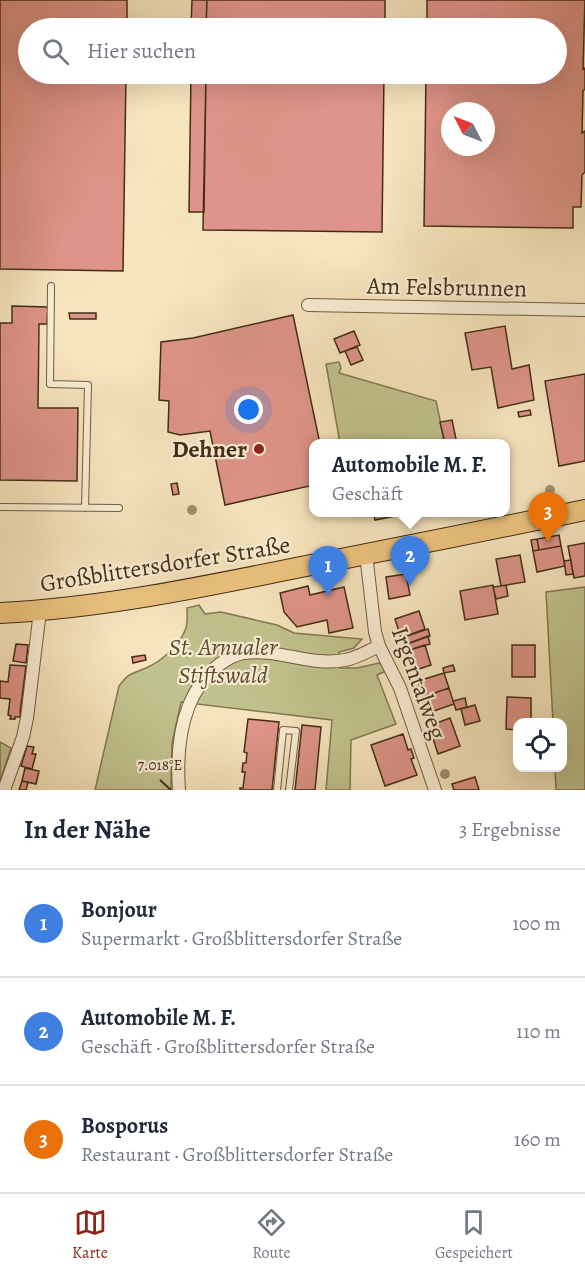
<!DOCTYPE html>
<html lang="de">
<head>
<meta charset="utf-8">
<style>
  :root { --surface:#fff; --page:#f6f6f7; --text:#1f2937; --muted:#747a83; --line:#e0e1e3; --accent:#8f2418 }
  body { margin:0; font-family:Alegreya,serif; background:var(--page); color:var(--text) }
  .controls { position:absolute; right:18px; bottom:18px; display:grid; overflow:hidden; border-radius:12px; box-shadow:0 6px 24px #0002 }
  .controls button { width:54px; height:54px; display:grid; place-items:center; padding:0; border:0; border-bottom:2px solid var(--line); background:var(--surface); color:var(--text); font:30px sans-serif }
  .compass { position:absolute; left:441px; top:102px; width:54px; height:54px; border-radius:50%; background:var(--surface); box-shadow:0 6px 24px #0002; rotate:312deg }
  .you { position:absolute; left:249px; top:410px; width:21px; height:21px; margin:-15px; border:4px solid #fff; border-radius:50%; background:#1a73e8; box-shadow:0 0 0 9px #1a73e833 }
  .badge { display:grid; place-items:center; width:39px; height:39px; border-radius:50%; background:var(--accent); color:#fff; font-size:20px; font-weight:700 }
  .pin { position:absolute; translate:-50% -50px; filter:drop-shadow(0 2px 3px #0008) }
  .pin::after { content:''; position:absolute; top:32px; width:21px; height:18px; background:inherit; clip-path:polygon(0 0,100% 0,50% 100%) }
  .popup { position:absolute; left:309px; top:439px; width:201px; height:78px; box-sizing:border-box; display:grid; place-content:center; border-radius:12px; background:var(--surface); filter:drop-shadow(0 2px 4px #0005); font-size:20px; white-space:nowrap; color:var(--muted) }
  .popup b { font-size:22px; color:var(--text) }
  .popup::after { content:''; position:absolute; left:50%; top:100%; margin-left:-12px; border:12px solid transparent; border-top-color:var(--surface) }
  .list { margin:0; padding:0; list-style:none }
  h2 { display:flex; justify-content:space-between; align-items:center; height:78px; margin:0; padding:0 24px; font-size:26px }
  h2 small { font-size:20px; font-weight:400; color:var(--muted) }
  .list li { display:grid; grid-template-columns:39px 1fr auto; gap:18px; align-items:center; box-sizing:border-box; height:108px; padding:0 24px; border-top:2px solid var(--line) }
  .list b { display:block; font-size:22px; white-space:nowrap }
  .list p { margin:0; font-size:20px; white-space:nowrap; color:var(--muted) }
  .list em { font-size:20px; font-style:normal; color:var(--muted) }
  .icon { flex:none; width:33px; height:33px; fill:none; stroke:currentColor; stroke-width:2; stroke-linecap:round; stroke-linejoin:round }
  .map { position:relative; flex:none; width:585px; height:790px; overflow:hidden }
  .search { position:absolute; background:var(--surface); box-shadow:0 6px 24px #0002; left:18px; right:18px; top:18px; height:66px; display:flex; align-items:center; gap:15px; box-sizing:border-box; padding:0 21px; border-radius:33px; color:var(--muted); font-size:22px }
  .sheet { height:402px; background:var(--surface) }
  nav { display:flex; justify-content:space-around; align-items:center; box-sizing:border-box; height:84px; border-top:2px solid var(--line); background:var(--surface); font-size:16px; color:var(--muted) }
  nav a { display:grid; justify-items:center; gap:3px }
  nav .on { color:var(--accent) }
  .map>svg:first-child { display:block }
</style>
</head>
<body>
<div class="map">
<svg width="585" height="790" viewBox="0 0 585 790">
  <rect width="100%" height="100%" fill="#f6e4bd"/>
  <filter id="stains"><feTurbulence type="fractalNoise" baseFrequency=".00333" numOctaves="4"/><feColorMatrix values="0 0 0 0 .2 0 0 0 0 .09 0 0 0 0 .02 0 0 0 .5 -.17"/></filter>
  <radialGradient id="worn" r=".72"><stop offset=".6" stop-color="#630" stop-opacity="0"/><stop offset="1" stop-color="#630" stop-opacity=".3"/></radialGradient>
  <!-- green -->
  <path fill="#c1c38e" stroke="#827852" stroke-width="1.5" d="M339,362L341,368L339,373L436,401L445,443H340L326,364Z
    M585,587V790H556L555,768H562V722H553L546,592Z
    M199,605L205,614L221,612L277,625L294,633L362,639L354,648L339,652L340,668H357L379,663L384,666L386,671L377,675L396,724L351,740L350,790H326L332,720L181,702L172,743L171,790H95L119,686C129,673 131,674 146,668C162,661 180,645 186,628C188,622 187,614 187,608Z
    M0,742L11,748L0,781Z"/>
  <!-- building -->
  <path fill="#de9488" stroke="#432e15" stroke-width="1.5" fill-rule="evenodd" d="M0,0H127V28H28V74H126L123,271L0,269Z
    M192,0H207L206,28H191Z
    M207,0H385V28H206Z
    M427,0H585L583,69L585,68V89L583,91L582,133L585,131V172L582,175L581,207H573V228L424,226L426,74H556V28H427ZM450,111H486V147H450Z
    M191,74H206L204,212H189Z
    M206,74H384L382,232L203,230Z
    M12,306L48,307L47,324H39L38,408H78L77,481L0,480V323H12Z
    M69,313H96V319H70Z
    M293,315L320,444H314V485L225,505L210,431L180,435L168,432L169,401L159,400L161,342L193,338Z
    M505,326L512,369L529,365L534,400L498,408L491,367L472,370L465,333Z
    M354,331L360,345L340,353L334,339Z
    M357,347L363,360L351,365L345,351Z
    M585,374V461L559,466L545,381Z
    M530,410L531,415L519,417L518,412Z
    M452,420L457,444H445L440,422Z
    M177,483L179,494L173,495L171,484Z
    M373,512H415L375,520Z
    M559,535L561,546L539,550L537,539Z
    M537,539L539,550L533,551L531,540Z
    M585,543V576L574,578L568,546Z
    M561,546L565,566L537,572L533,551Z
    M520,555L525,582L501,586L496,559Z
    M571,560L573,574L566,575L564,561Z
    M406,574L410,595L389,599L386,577Z
    M493,585L498,614L465,620L460,591Z
    M506,585L508,596L496,599L493,587Z
    M308,586L310,595L344,587L353,628L329,633L327,620L297,627L284,612L280,593Z
    M419,611L425,629L401,638L395,619Z
    M428,629L430,636L404,645L401,638Z
    M428,636L430,644L406,651L404,645Z
    M16,644L28,645L26,663L13,661Z
    M425,645L431,665L413,671L406,651Z
    M512,645H535V677H512Z
    M145,655L146,660L133,663L132,657Z
    M10,665L26,666L20,713L21,715L19,717H15V719H10L11,716L8,715L10,699L0,698V681L8,682Z
    M453,665L455,671L444,673L443,668Z
    M444,673L449,688L423,697L418,681Z
    M449,688L454,704L428,713L423,697Z
    M507,697L531,698V722H518V730L506,729Z
    M465,698L467,707L456,710L453,701Z
    M475,705L480,721L465,725L461,709Z
    M450,718L460,746L438,754L429,726Z
    M248,719L279,722L272,790H240V788H243L245,772H242L243,763H246L247,753L244,752Z
    M302,725L321,727L315,790H295Z
    M403,734L408,750L411,749L414,758L411,759L417,775L385,786L371,745Z
    M27,746L34,747L32,754H36L32,769L21,766Z
    M25,768L39,771L36,784L22,781Z
    M475,777L479,790H454L452,784Z
    M22,781L28,782L26,790H19Z"/>
  <g fill="none" stroke-linecap="round" stroke-linejoin="round">
    <defs>
      <path id="lane" d="M51,286L50,384L88,385L85,508
        M0,507L119,508
        M277,790L283,730L296,731L289,790"/>
      <path id="street" d="M308,305L585,310
        M366,554L375,632L379,646L400,688L435,790
        M4,790L23,737L27,718L40,611
        M179,790C176,747 181,697 216,667C224,661 234,654 244,653C278,648 311,667 345,660C357,658 368,651 379,646"/>
      <path id="primary" d="M0,613C100,608 198,588 296,568C392,549 489,530 585,510"/>
    </defs>
    <!-- lane casing -->
    <use href="#lane" stroke="#705c3f" stroke-width="8"/>
    <!-- street casing -->
    <use href="#street" stroke="#705c3f" stroke-width="14"/>
    <!-- primary casing -->
    <use href="#primary" stroke="#432e15" stroke-width="22"/>
    <!-- lane -->
    <use href="#lane" stroke="#f9edd4" stroke-width="6"/>
    <!-- street -->
    <use href="#street" stroke="#f9edd4" stroke-width="12"/>
    <!-- primary -->
    <use href="#primary" stroke="#ebc27e" stroke-width="20"/>
  </g>
  <!-- trees -->
  <g fill="#a1906e">
    <circle cx="550" cy="490" r="5"/>
    <circle cx="192" cy="510" r="5"/>
    <circle cx="445" cy="774" r="5"/>
  </g>
  <!-- ticks -->
  <path fill="none" stroke="#432e15" stroke-width="2" d="M160,780L171,790"/>
  <!-- markers -->
  <circle fill="#8f2418" stroke="#f9edd4" stroke-width="2" cx="259" cy="449" r="6"/>
  <g text-anchor="middle" stroke-width="4.5" stroke-linejoin="round" paint-order="stroke">
    <!-- street labels -->
    <g font-size="24" fill="#432e15" stroke="#f9edd4">
      <text transform="translate(447 287) rotate(1)" y="8">Am Felsbrunnen</text>
      <text transform="translate(165 564) rotate(-9)" y="8">Großblittersdorfer Straße</text>
      <text transform="translate(419 683) rotate(70)" y="8">Irgentalweg</text>
    </g>
    <!-- poi labels -->
    <g font-size="24" font-weight="bold" fill="#432e15" stroke="#f9edd4" text-anchor="end">
      <text x="247" y="457">Dehner</text>
    </g>
    <!-- park labels -->
    <g font-size="24" font-style="italic" fill="#5c4c2d" stroke="#f9edd4">
      <text x="223" y="655">St. Arnualer<tspan x="223" dy="28">Stiftswald</tspan></text>
    </g>
  </g>
  <g font-size="15" text-anchor="middle" fill="#432e15" stroke="#f9edd4" stroke-width="4.5" stroke-linejoin="round" paint-order="stroke">
    <text x="160" y="770">7.018°E</text>
  </g>
  <rect width="100%" height="100%" filter="url(#stains)"/>
  <rect width="100%" height="100%" fill="url(#worn)"/>
</svg>
<div class="controls">
<button><svg class="icon" aria-label="locate" viewBox="0 0 24 24"><circle cx="12" cy="12" r="6"/><path d="M12 2v4M12 18v4M2 12h4M18 12h4"/></svg></button>
</div>
<svg class="compass" viewBox="-18 -18 36 36"><path d="M0-13l5 13h-10z" fill="#e53935"/><path d="M0 13l5-13h-10z" fill="#747a83"/></svg>
<div class="you"></div>
<div class="pin badge" style="left:328px;top:596px;background:#3f7fe0">1</div>
<div class="pin badge" style="left:410px;top:586px;background:#3f7fe0">2</div>
<div class="popup"><b>Automobile M. F.</b>Geschäft</div>
<div class="pin badge" style="left:548px;top:542px;background:#e8710a">3</div>
<div class="search"><svg class="icon" aria-label="search" viewBox="0 0 24 24"><circle cx="10" cy="10" r="6"/><path d="M15 15l6 6"/></svg>Hier suchen</div>
</div>
<section class="sheet">
<h2>In der Nähe<small>3 Ergebnisse</small></h2>
<ul class="list">
<li><span class="badge" style="background:#3f7fe0">1</span><div><b>Bonjour</b><p>Supermarkt · Großblittersdorfer Straße</p></div><em>100 m</em></li>
<li><span class="badge" style="background:#3f7fe0">2</span><div><b>Automobile M. F.</b><p>Geschäft · Großblittersdorfer Straße</p></div><em>110 m</em></li>
<li><span class="badge" style="background:#e8710a">3</span><div><b>Bosporus</b><p>Restaurant · Großblittersdorfer Straße</p></div><em>160 m</em></li>
</ul>
</section>
<nav>
<a class="on"><svg class="icon" aria-label="map" viewBox="0 0 24 24"><path d="M3 6l6-2 6 2 6-2v14l-6 2-6-2-6 2zM9 4v14M15 6v14"/></svg>Karte</a>
<a><svg class="icon" aria-label="directions" viewBox="0 0 24 24"><path d="M12 3l9 9-9 9-9-9zM9 14v-3h6M13 9l2 2-2 2"/></svg>Route</a>
<a><svg class="icon" aria-label="saved" viewBox="0 0 24 24"><path d="M7 4h10v16l-5-4-5 4z"/></svg>Gespeichert</a>
</nav>
</body>
</html>
